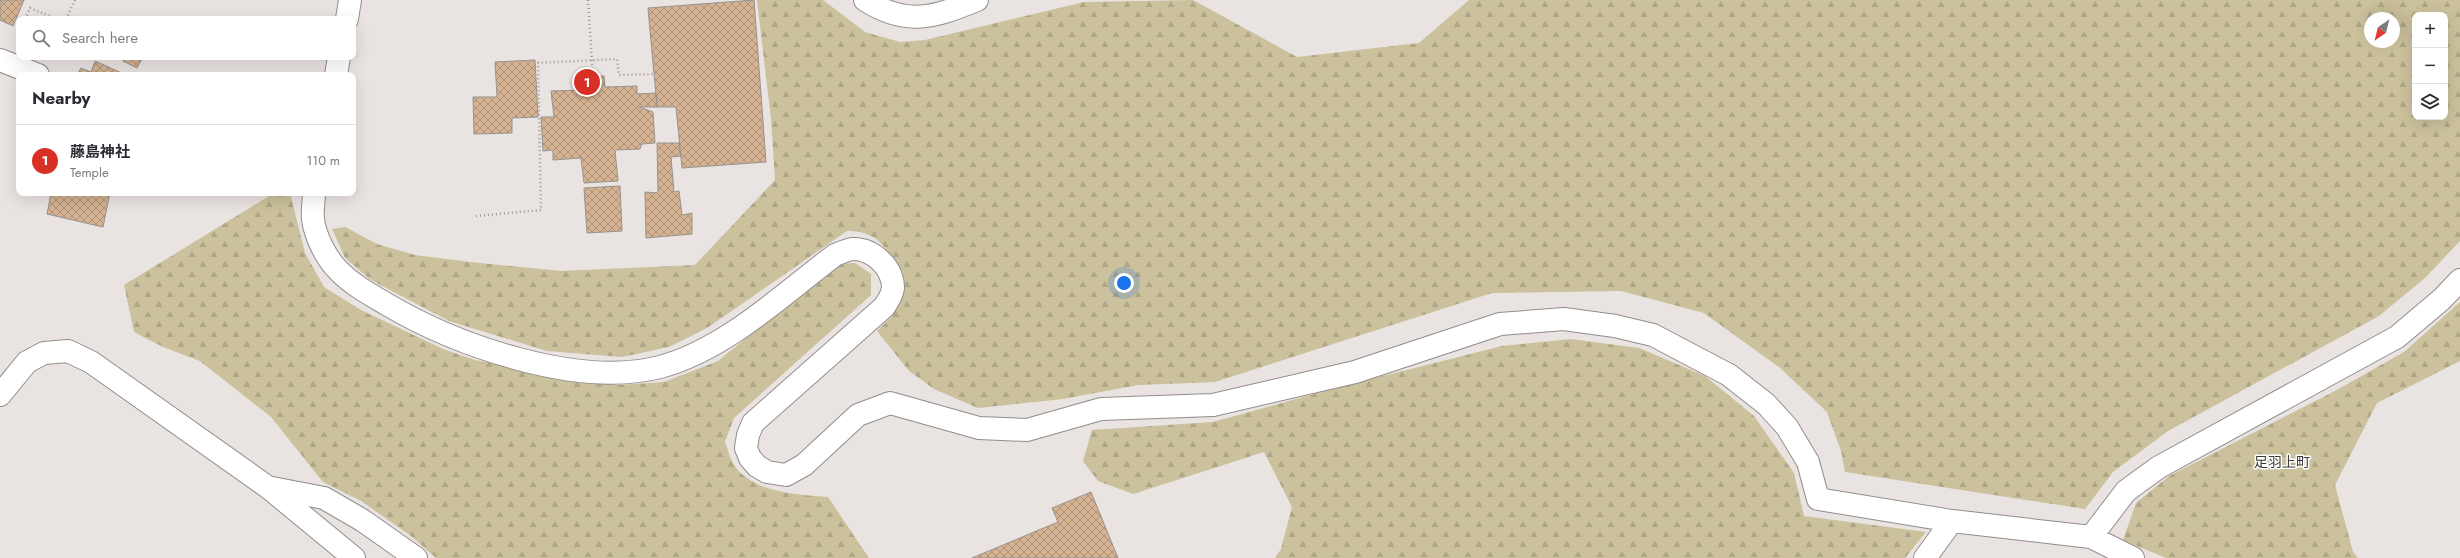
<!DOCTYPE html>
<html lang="en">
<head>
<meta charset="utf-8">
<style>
  :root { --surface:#fff; --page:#f7f7f7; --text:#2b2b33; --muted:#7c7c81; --line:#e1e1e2; --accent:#d93025 }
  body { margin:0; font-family:Jost,"Noto Sans JP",sans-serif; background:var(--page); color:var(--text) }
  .controls { position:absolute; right:12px; top:12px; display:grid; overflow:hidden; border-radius:8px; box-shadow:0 4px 16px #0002 }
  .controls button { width:36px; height:36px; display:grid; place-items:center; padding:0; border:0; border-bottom:1px solid var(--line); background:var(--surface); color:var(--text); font:20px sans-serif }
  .compass { position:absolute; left:2364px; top:12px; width:36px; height:36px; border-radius:50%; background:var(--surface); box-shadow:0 4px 16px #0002; rotate:215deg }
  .you { position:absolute; left:1124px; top:283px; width:14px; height:14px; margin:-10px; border:3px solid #fff; border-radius:50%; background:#1a73e8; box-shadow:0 0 0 6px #1a73e833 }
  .badge { display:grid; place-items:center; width:26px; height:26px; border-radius:50%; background:var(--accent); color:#fff; font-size:13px; font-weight:700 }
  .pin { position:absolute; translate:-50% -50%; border:2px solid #fff; box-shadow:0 1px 4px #0006 }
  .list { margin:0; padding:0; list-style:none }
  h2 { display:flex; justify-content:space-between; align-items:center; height:52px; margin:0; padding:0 16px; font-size:17px }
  h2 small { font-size:13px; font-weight:400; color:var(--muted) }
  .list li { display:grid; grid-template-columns:26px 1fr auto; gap:12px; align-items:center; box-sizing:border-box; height:72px; padding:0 16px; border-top:1px solid var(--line) }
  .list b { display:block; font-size:15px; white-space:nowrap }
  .list p { margin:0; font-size:13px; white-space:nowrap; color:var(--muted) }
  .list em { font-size:13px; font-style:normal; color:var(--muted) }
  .icon { flex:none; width:22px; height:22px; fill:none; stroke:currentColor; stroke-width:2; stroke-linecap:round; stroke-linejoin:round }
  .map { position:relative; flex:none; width:2460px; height:558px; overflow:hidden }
  .search { position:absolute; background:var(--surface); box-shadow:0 4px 16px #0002; left:16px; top:16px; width:340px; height:44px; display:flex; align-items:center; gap:10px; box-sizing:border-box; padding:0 14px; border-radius:8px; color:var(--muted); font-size:15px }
  .panel { position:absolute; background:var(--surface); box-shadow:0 4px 16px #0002; left:16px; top:72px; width:340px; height:124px; border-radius:8px }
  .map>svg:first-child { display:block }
</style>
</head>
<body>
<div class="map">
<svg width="2460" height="558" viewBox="0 0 2460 558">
  <defs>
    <pattern id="forest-firs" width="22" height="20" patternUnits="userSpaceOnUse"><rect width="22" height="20" fill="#cbc19c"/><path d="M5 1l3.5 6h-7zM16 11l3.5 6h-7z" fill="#aea686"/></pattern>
    <pattern id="building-cross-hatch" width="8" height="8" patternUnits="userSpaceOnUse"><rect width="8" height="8" fill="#d5b392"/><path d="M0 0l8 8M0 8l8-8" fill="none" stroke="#ad9277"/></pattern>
  </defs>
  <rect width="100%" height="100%" fill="#e9e3e1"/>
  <!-- forest -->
  <path fill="url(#forest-firs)" fill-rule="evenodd" d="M757,0H823L865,32L900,42L925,40L1084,2L1193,0L1297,57L1419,43L1469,0H2460V241L2425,278L2379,316L2168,431L2113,472L2085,509L1845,472L1841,451L1827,412L1780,368L1704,313L1621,291L1492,293L1215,382L1138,385L1063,399L978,408L934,389L909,371L877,331C901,309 901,305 903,273C885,249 880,231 847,231L707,328L669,347L622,357L547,351L449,321L371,280L345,258L332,229L345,227L377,244L415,255L470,262L561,271L695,265L775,180L771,119ZM2415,15H2445V117H2415ZM2370,18H2394V42H2370Z
    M274,193H290L305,253L324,287L361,310L443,349L475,360L618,385L664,382L718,361L839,264L855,263L871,274V295L734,418L725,442C728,449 730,459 734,465C753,493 798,495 828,497L869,558H436L411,536L361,501L323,482L271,417L200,361L163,347L134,332L124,285Z
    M2460,302V361L2377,403L2335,485L2353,552L2358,558H2166L2123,540L2136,503L2169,476L2335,391L2404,352Z
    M1571,339L1639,348L1705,376L1754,416L1794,473L1804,516L1926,532L1905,558H1275L1281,549L1292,507L1264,452L1133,494L1098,481L1083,461L1092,430L1213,422L1343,386L1502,346Z"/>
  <!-- building -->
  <path fill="url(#building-cross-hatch)" stroke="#96938f" d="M0,0H24L13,26L0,20Z
    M754,0L766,162L682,168L676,107H657L648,8Z
    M124,57H143L137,68L123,61Z
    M535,60L538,117L512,118V133L474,134L473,97H497L495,62Z
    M95,61L126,75H77L81,68L91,72Z
    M604,76L605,87L637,86V94L656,93L657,107H639L653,112L655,143L642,144L640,149L615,150L618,181L584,183L581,158L553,160V150L543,151L541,117H554L551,91L584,90L583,77Z
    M657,143H679L681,156L671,157L674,192L679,191L682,215L692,213V234L646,238L645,192L658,193Z
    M620,186L622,231L587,233L584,188Z
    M51,193H110L103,227L47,214Z
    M1091,492L1118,558H972L1058,522L1052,508Z"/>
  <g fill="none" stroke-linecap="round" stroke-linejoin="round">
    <defs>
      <path id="street" d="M865,0C907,27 935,17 977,0
        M347,19L350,0
        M0,60L38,75
        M336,75L339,57
        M314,193C314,201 312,211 313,219C315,236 326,258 338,270C351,284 371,295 388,305C458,346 578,388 660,367C725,350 783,294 835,255C840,253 847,250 852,249C873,248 893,268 893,288C892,296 888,301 884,307L753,423L748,435L746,448L750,458L757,466L767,472L786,475L804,465L858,415L890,403L979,428L1027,430L1101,409L1213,405L1355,372L1500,324L1564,319L1615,326L1653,335L1729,375L1766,404L1787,427L1808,462L1818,499L1952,521L2091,537L2133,558
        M0,395L27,362L44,353L68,351L91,362L269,488L354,558
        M272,488L324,498L362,520L416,558
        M2091,537L2126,491L2159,467L2397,337L2442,299L2460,280
        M1925,558L1952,521"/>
    </defs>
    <!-- street casing -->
    <use href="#street" stroke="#928d8b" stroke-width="24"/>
    <!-- path -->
    <path stroke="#9d9897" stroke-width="2.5" stroke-dasharray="1 3" stroke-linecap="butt" d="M588,0L593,76
      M25,19L30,8L57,19
      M66,19L75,0
      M476,216L541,210L538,63L617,59L619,75L654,74"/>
    <!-- street -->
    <use href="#street" stroke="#fff" stroke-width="22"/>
  </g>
  <g text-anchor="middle" stroke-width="3" stroke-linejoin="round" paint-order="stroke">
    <!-- quarter labels -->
    <g font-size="14" fill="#3d3837" stroke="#fff">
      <text x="2282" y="467">足羽上町</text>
    </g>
  </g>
</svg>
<div class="controls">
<button>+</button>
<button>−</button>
<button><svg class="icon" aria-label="layers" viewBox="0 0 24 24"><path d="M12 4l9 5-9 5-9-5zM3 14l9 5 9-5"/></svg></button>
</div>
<svg class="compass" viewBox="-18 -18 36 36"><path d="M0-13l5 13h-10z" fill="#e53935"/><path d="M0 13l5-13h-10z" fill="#7c7c81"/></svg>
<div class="you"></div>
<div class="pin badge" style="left:587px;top:82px">1</div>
<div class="search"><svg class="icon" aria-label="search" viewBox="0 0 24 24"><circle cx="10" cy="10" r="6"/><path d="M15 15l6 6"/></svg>Search here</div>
<section class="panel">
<h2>Nearby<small></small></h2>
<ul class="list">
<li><span class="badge">1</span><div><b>藤島神社</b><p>Temple</p></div><em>110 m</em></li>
</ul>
</section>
</div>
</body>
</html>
